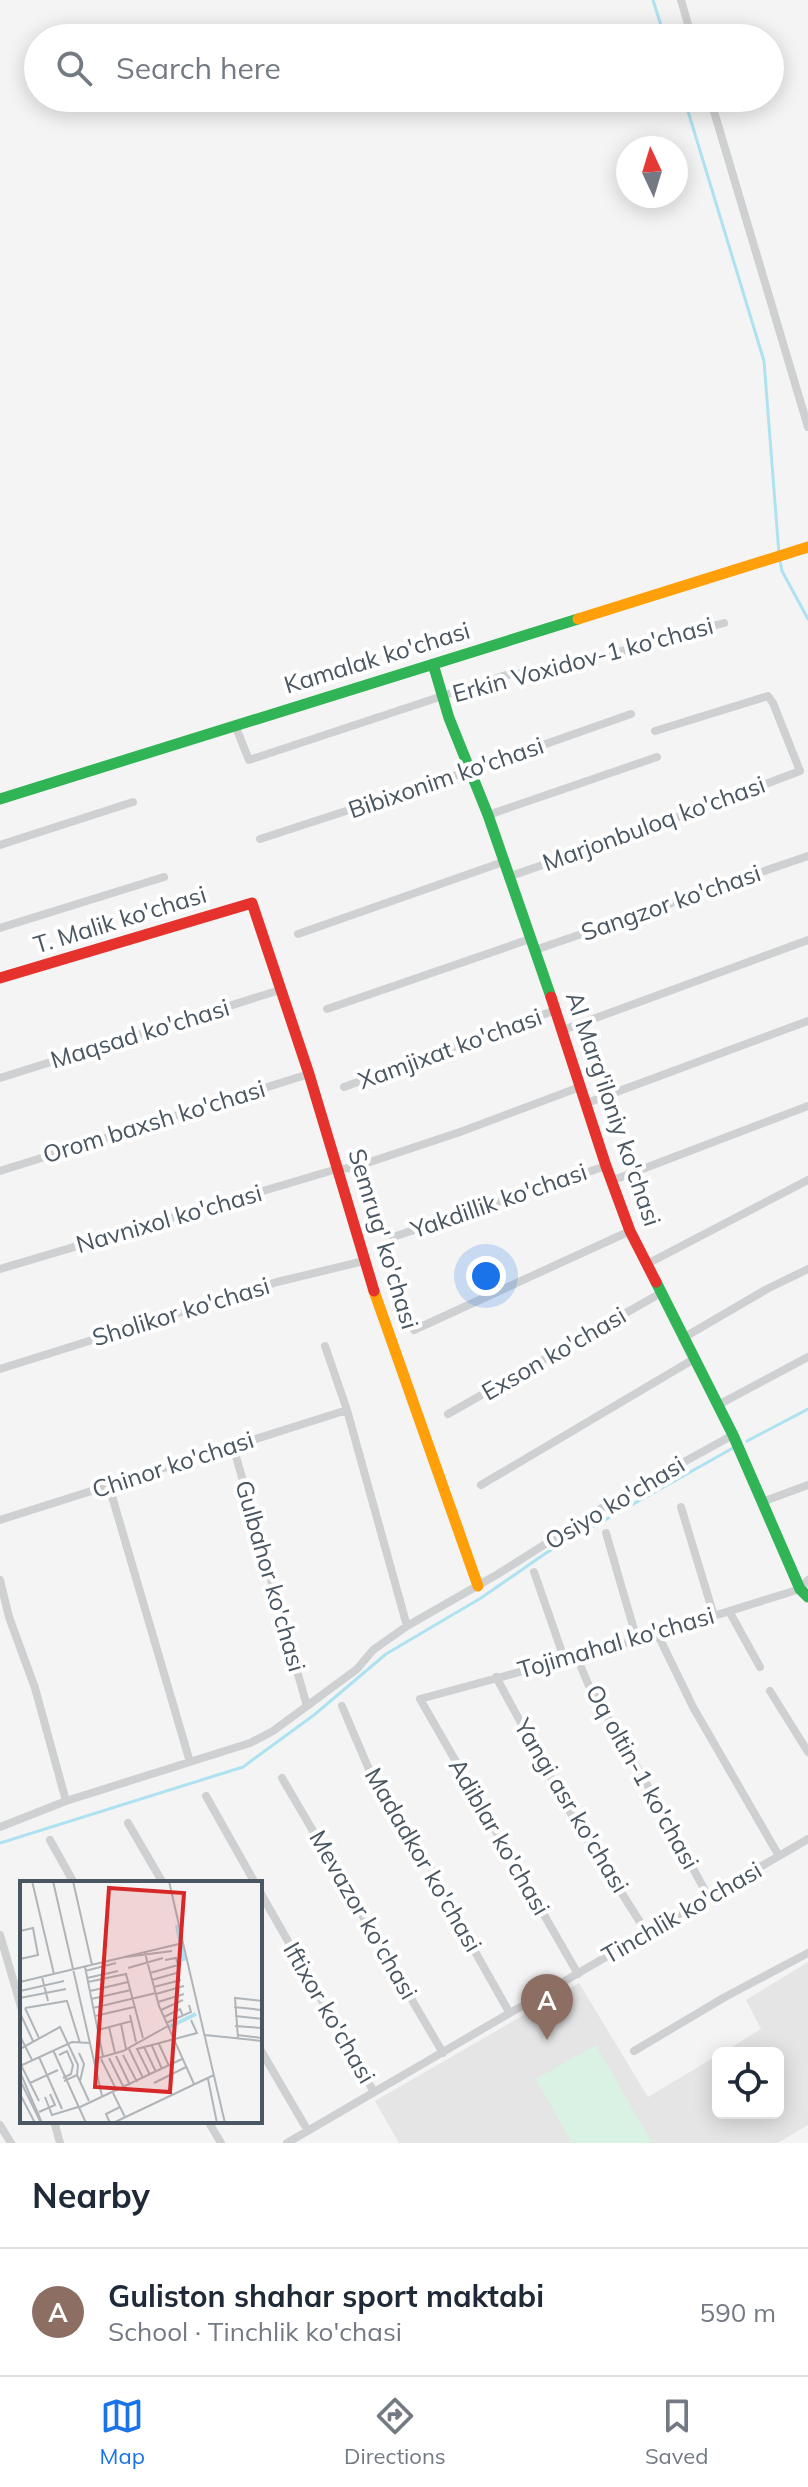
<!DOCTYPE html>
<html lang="en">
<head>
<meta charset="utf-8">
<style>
  :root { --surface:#fff; --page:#f2f2f3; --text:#1f2937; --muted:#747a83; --line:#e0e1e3; --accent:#1a73e8 }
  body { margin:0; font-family:Mulish,sans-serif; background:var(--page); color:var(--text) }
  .controls { position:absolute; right:24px; bottom:24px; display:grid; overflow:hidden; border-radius:12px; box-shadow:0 4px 20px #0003 }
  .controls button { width:72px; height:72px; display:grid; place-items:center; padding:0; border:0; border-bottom:2px solid var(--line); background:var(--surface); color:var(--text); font:40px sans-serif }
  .compass { position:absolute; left:616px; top:136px; width:72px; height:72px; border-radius:50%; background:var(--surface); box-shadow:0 4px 20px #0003; rotate:356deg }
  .you { position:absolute; left:486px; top:1276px; width:28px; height:28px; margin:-20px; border:6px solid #fff; border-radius:50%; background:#1a73e8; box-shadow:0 0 0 12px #1a73e833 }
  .badge { display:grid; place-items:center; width:52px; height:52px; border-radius:50%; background:var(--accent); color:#fff; font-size:26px; font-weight:700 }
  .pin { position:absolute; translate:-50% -66px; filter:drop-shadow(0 2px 4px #0008) }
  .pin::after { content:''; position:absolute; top:42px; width:28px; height:24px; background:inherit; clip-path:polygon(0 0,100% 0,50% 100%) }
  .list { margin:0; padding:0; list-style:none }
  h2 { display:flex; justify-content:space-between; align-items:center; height:104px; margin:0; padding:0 32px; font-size:34px }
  h2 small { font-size:26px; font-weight:400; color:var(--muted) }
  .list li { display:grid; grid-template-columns:52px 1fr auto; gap:24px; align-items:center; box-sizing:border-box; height:128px; padding:0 32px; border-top:2px solid var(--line) }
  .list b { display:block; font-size:30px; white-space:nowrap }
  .list p { margin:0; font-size:26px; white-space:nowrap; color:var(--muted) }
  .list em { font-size:26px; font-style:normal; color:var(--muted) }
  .icon { flex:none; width:44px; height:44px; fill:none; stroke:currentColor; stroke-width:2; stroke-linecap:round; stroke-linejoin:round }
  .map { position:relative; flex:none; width:808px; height:2143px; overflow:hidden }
  .search { position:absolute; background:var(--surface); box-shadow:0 4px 20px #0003; left:24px; right:24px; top:24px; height:88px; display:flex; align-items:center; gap:20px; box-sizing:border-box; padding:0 28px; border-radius:44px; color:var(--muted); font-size:30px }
  .sheet { height:232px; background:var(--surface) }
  nav { display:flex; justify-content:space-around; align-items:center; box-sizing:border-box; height:112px; border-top:2px solid var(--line); background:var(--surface); font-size:22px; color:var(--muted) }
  nav a { display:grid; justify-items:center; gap:4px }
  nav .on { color:var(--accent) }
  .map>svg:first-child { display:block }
</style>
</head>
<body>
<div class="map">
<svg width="808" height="2143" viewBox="0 0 808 2143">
  <rect width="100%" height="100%" fill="#f4f4f4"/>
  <!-- education -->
  <path fill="#e6e5e6" d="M808,1962V2125L778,2143H399L375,2101L579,1983L648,2097L718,2055V2113H778V2053H722L761,2029L746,2000Z"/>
  <!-- green -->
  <path fill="#d9f2e3" d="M596,2045L652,2143H572L536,2079Z"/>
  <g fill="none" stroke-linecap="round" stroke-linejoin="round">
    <!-- stream -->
    <path stroke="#aee2f0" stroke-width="3" d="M653,0L665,38
      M684,98L764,361L779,554
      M780,561L782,571L808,619
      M747,1441L808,1409
      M0,1843L243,1767L314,1715L386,1654L481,1598L546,1553L733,1448"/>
    <!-- street -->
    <path stroke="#ced0d2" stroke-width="8" d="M681,0L692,38
      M710,98L808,427
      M235,725L249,760L506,675L567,668L644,644L724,623
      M488,815L657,757
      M260,839L469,771L631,714
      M0,845L133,802
      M508,877L652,827L800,771L773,703L768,696L655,731
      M0,928L164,877
      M298,934L503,862
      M535,950L808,856
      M327,1009L530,939
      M563,1030L808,940
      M0,1078L280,990
      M344,1087L556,1010
      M587,1103L808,1021
      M0,1171L309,1074
      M611,1181L808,1106
      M393,1237L606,1166
      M647,1264L808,1180
      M0,1269L337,1169L352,1168L460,1132L580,1087
      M414,1330L630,1231
      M683,1338L767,1289L808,1269
      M325,1346L347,1410L407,1626
      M0,1369L277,1282L364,1261
      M718,1405L808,1357
      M448,1414L661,1293
      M233,1446L307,1706
      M481,1485L694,1359
      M109,1486L190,1762
      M762,1502L808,1485
      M681,1507L714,1616
      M0,1520L347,1410
      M606,1533L637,1640
      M534,1572L564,1658
      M0,1580L9,1617L35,1688L66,1801
      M729,1611L760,1667
      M657,1633L693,1707L779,1856
      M576,1655L589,1686L656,1800L709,1898
      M496,1677L567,1807L647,1933
      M770,1691L808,1752
      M342,1706L368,1767L427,1860L451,1909L509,2012
      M282,1778L443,2053
      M206,1796L255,1883
      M128,1823L163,1883
      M0,1827L66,1801L250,1743L273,1731L307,1706L357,1669L373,1650L407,1626L498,1574L613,1501L733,1435
      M50,1840L74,1883
      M260,1892L374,2092
      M0,1935L22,2010
      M578,1974L420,1699L637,1640L800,1589L808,1580
      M260,2049L308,2131
      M634,2051L725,1997L808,1953
      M54,2121L60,2143
      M208,2121L221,2143
      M0,2125L11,2143
      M287,2143L808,1839"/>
    <!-- fast -->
    <path stroke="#30b455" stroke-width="11" d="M433,664L449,718L488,815L551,997
      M0,799L578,619
      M656,1282L733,1435L800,1589L808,1597"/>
    <!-- slow -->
    <path stroke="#ff9f0a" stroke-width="11" d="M578,619L808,547
      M374,1291L478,1586"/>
    <!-- jam -->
    <path stroke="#e5322d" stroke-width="11" d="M0,978L252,903L309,1074L374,1291
      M551,997L606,1166L630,1231L656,1282"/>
  </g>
  <g text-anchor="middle" stroke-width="8" stroke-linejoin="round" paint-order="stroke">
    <!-- street labels -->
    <g font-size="24" fill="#4a5661" stroke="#fff">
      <text transform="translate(377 658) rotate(-17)" y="8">Kamalak ko'chasi</text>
      <text transform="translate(583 660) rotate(-15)" y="8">Erkin Voxidov-1 ko'chasi</text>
      <text transform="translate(446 778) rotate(-19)" y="8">Bibixonim ko'chasi</text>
      <text transform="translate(654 824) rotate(-20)" y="8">Marjonbuloq ko'chasi</text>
      <text transform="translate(671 903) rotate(-19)" y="8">Sangzor ko'chasi</text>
      <text transform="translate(120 920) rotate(-17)" y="8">T. Malik ko'chasi</text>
      <text transform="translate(140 1034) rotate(-17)" y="8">Maqsad ko'chasi</text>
      <text transform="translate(450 1049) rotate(-20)" y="8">Xamjixat ko'chasi</text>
      <text transform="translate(613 1109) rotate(71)" y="8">Al Marg'iloniy ko'chasi</text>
      <text transform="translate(154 1122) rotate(-17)" y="8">Orom baxsh ko'chasi</text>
      <text transform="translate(499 1201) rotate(-19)" y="8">Yakdillik ko'chasi</text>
      <text transform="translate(169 1219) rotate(-16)" y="8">Navnixol ko'chasi</text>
      <text transform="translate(383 1239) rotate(73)" y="8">Semrug' ko'chasi</text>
      <text transform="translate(181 1312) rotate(-17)" y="8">Sholikor ko'chasi</text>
      <text transform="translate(554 1354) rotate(-30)" y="8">Exson ko'chasi</text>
      <text transform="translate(173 1465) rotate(-18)" y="8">Chinor ko'chasi</text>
      <text transform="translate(615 1503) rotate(-31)" y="8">Osiyo ko'chasi</text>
      <text transform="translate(270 1576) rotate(74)" y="8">Gulbahor ko'chasi</text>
      <text transform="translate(616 1643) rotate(-16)" y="8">Tojimahal ko'chasi</text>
      <text transform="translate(642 1777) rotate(61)" y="8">Oq oltin-1 ko'chasi</text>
      <text transform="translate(571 1806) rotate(59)" y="8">Yangi asr ko'chasi</text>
      <text transform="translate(499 1837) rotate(60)" y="8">Adiblar ko'chasi</text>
      <text transform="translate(423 1860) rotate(60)" y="8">Madadkor ko'chasi</text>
      <text transform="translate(682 1913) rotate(-30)" y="8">Tinchlik ko'chasi</text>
      <text transform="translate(363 1915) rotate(60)" y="8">Mevazor ko'chasi</text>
      <text transform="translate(329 2013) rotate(60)" y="8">Iftixor ko'chasi</text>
    </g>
  </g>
  <!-- overview -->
  <g transform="translate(20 1881)">
    <rect width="242" height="242" fill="#f4f4f4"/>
    <path fill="none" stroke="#aee2f0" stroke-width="4" d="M157,44L164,80M149,146L176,133"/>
    <path fill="none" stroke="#b0b5b9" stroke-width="2" d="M12,0L34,93M33,0L82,215M53,0L72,84M149,0L163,62M0,50L13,47L18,74L0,78M125,72L139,125L174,203M106,76L152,70M65,86L83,175M108,87L143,77M65,90L96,82M130,92L158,84L156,77L145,79M22,96L28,120M67,97L98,90M132,99L160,91M0,101L163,62L205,242M68,101L106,93L123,157M134,106L161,99M0,110L44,100M70,110L108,101M136,113L164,105M0,117L46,108M71,118L111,109M138,121L164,113M214,126L242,129M5,127L47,120L60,162M5,127L19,157M73,127L136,112M141,129L163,119M0,132L13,160M110,134L116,161M75,135L114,126M215,135L242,138M144,136L160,128L163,135M146,142L171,131L169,124M101,143L106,168M215,145L242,147M89,146L95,172M78,149L112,140M185,154L242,160M217,154L242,157M0,155L12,179M218,157L215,117L242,120M139,163L149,185M132,165L142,188M124,166L136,191M0,168L40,146L58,184L57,194L44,200M109,168L123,197M33,169L66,242M59,172L64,183L60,200M39,174L47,170L53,184L51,193L43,197M103,174L117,201M96,175L110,204M19,176L42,228M89,177L104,207M75,178L103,170L148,145M81,178L97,210M1,184L19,220M0,185L52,161L70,162M0,191L22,242M57,194L69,220M130,194L117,168L177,152L171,139M188,198L197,242M0,199L21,242M10,202L38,189M134,202L166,186M93,212L105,236M0,213L15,242M25,216L32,234L58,226M58,227L162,178M19,231L35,224L30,213M90,242L86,233L100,226M93,242L194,194"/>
    <path fill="#d62828" fill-opacity="0.15" stroke="#d62828" stroke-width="4" d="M89,7L164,12L150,211L75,206Z"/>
    <rect width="242" height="242" fill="none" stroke="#4a5661" stroke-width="4"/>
  </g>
</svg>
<div class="controls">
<button><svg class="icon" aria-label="locate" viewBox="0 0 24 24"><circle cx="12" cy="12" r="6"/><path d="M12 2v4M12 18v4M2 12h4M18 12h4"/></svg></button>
</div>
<svg class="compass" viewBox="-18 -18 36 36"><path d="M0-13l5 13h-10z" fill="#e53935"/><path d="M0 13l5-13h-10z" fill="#747a83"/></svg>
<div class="you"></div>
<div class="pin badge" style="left:547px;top:2040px;background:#8d6e63">A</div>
<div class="search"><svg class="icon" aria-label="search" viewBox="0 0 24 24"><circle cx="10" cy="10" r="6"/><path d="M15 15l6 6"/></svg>Search here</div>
</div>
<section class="sheet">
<h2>Nearby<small></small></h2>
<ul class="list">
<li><span class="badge" style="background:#8d6e63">A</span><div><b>Guliston shahar sport maktabi</b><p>School · Tinchlik ko'chasi</p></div><em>590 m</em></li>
</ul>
</section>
<nav>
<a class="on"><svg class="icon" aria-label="map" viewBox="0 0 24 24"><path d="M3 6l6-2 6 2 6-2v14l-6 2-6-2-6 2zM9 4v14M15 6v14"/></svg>Map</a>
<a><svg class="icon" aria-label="directions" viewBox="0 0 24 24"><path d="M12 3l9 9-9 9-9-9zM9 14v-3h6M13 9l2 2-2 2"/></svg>Directions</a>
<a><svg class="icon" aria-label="saved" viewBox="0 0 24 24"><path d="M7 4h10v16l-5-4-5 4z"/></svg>Saved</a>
</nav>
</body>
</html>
